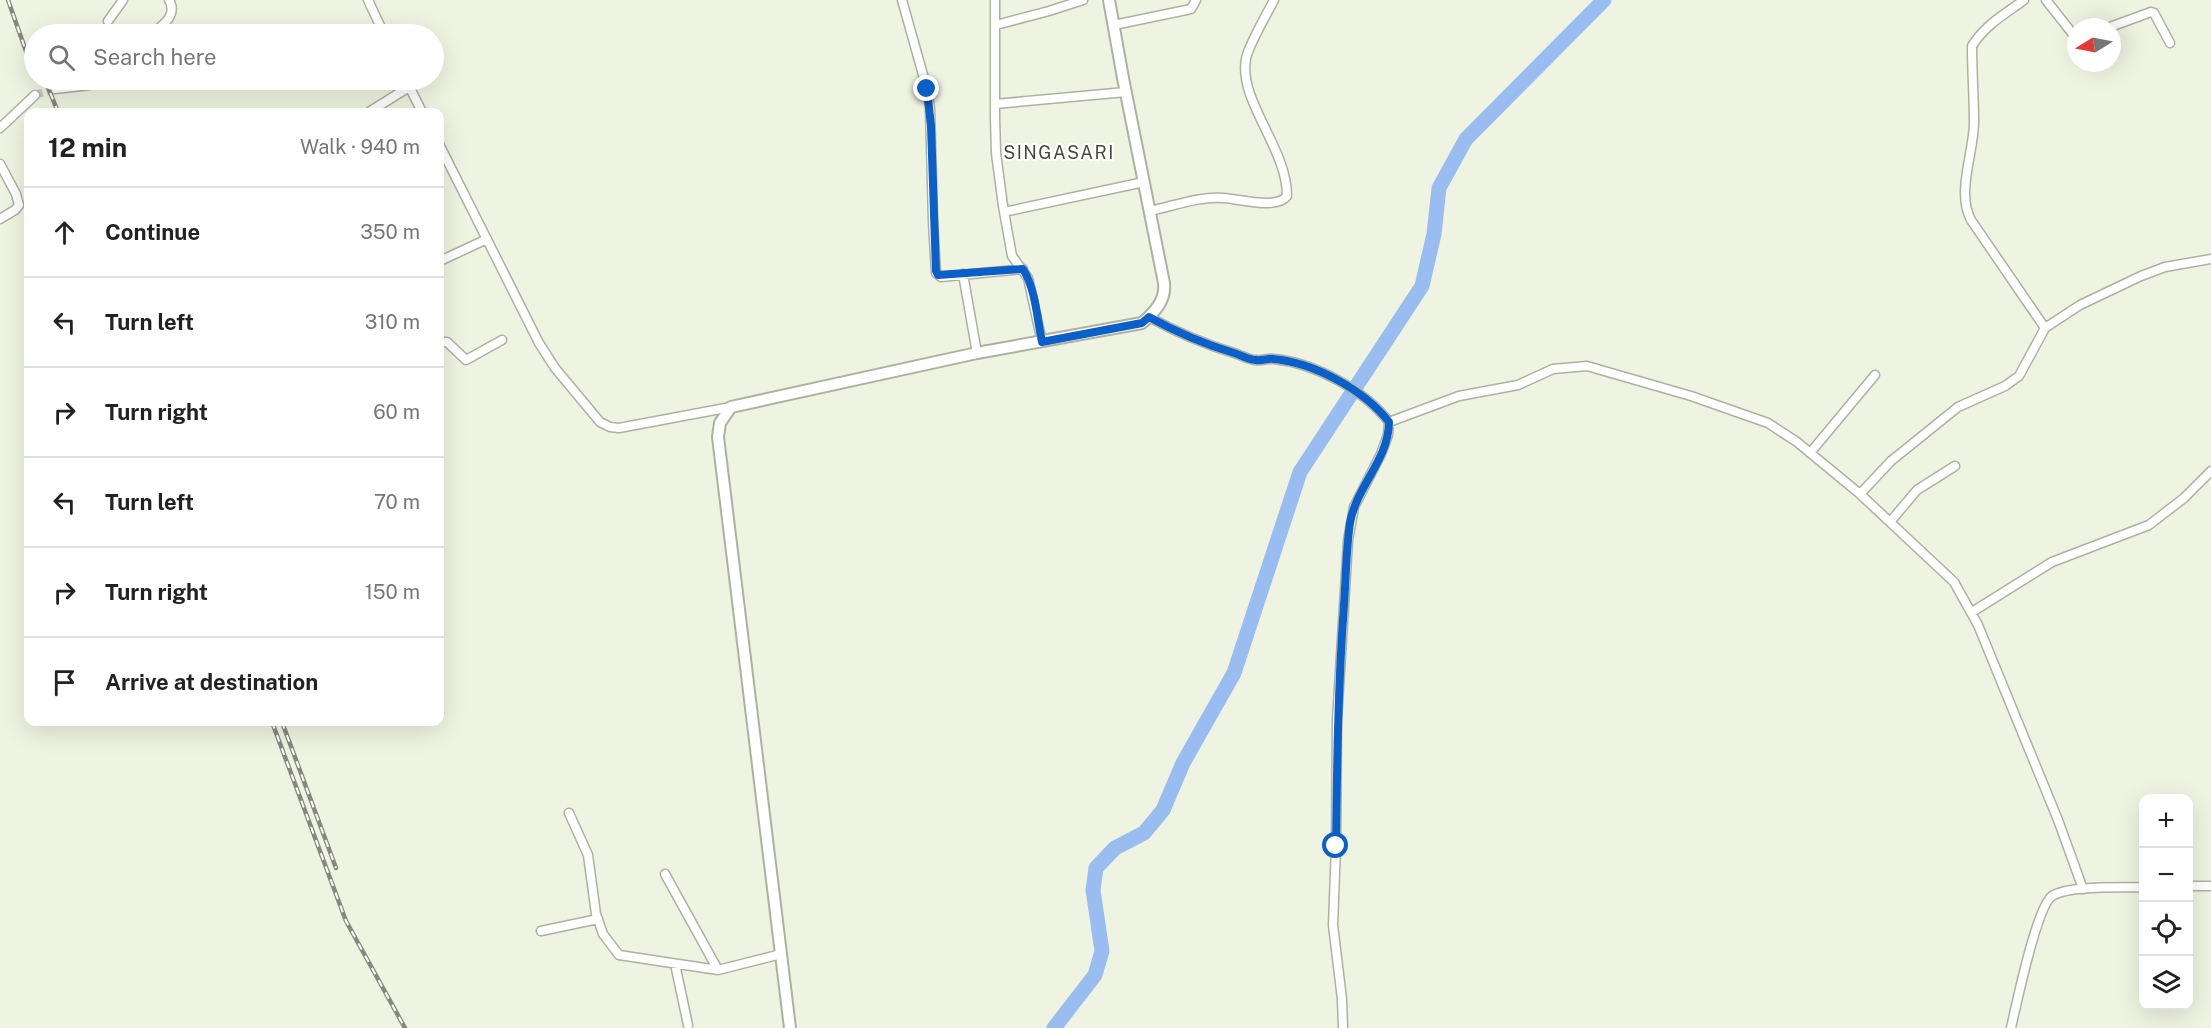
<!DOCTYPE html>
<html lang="en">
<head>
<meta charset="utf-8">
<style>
  :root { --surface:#fff; --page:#f2f2f2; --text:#222; --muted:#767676; --line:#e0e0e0 }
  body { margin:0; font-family:"Public Sans",sans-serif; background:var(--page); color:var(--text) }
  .controls { position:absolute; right:18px; bottom:18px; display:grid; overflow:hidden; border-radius:12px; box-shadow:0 6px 24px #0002 }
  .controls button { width:54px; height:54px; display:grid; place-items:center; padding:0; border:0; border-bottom:2px solid var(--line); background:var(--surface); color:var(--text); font:30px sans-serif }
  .compass { position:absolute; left:2067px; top:18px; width:54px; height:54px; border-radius:50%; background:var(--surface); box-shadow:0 6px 24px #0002; rotate:260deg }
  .stop { position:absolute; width:18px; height:18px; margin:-14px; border:4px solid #0b5fc8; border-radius:50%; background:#fff }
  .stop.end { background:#0b5fc8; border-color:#fff; box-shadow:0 2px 6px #0008 }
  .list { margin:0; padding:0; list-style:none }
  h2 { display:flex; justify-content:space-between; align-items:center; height:78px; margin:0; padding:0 24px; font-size:26px }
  h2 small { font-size:20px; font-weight:400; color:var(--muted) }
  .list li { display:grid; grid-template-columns:39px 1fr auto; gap:18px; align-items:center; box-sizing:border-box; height:90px; padding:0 24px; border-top:2px solid var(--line) }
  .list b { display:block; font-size:22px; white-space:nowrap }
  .list em { font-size:20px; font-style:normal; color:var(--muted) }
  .icon { flex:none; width:33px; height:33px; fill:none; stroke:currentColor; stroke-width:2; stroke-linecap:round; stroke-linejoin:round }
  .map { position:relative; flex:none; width:2211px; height:1028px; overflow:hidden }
  .search { position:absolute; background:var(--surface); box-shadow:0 6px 24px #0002; left:24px; top:24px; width:420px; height:66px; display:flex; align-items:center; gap:15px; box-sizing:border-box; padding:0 21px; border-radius:33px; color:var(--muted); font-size:22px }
  .panel { position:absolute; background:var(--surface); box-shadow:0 6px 24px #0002; left:24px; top:108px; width:420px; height:618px; border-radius:12px }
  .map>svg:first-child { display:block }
</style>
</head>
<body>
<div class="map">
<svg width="2211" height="1028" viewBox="0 0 2211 1028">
  <rect width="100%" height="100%" fill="#eff3e1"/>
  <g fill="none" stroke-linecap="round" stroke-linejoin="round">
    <!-- river -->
    <path stroke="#9abdf1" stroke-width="15" d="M1054,1028L1095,975L1102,951L1093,890L1096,868L1115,848L1144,833L1163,810L1183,763L1234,673L1300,472L1422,286L1434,234L1439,188L1466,139L1604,0"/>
    <!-- minor-tunnel -->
    <path stroke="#c7caba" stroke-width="8" stroke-dasharray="8 4" stroke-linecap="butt" d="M35,95L55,89"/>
    <defs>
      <path id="minor" d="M368,0L384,34
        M902,0L927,89L930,108L933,222L936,273L941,277L1023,269
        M995,0V117L996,153L1003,206L1012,256L1028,278L1042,342
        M2024,0C2005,14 1985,25 1972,46C1972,72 1974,97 1974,122C1974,153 1956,192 1971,220L2045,328
        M2046,0L2076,38
        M108,21L123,0
        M996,25L1049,11L1083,0
        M1114,25L1191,9L1196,0
        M2110,27L2151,12L2154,13L2170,43
        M152,34C163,25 178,15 169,0
        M406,80L422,112
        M55,89L90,85L101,80
        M995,104L1126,92
        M369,112L409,87
        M0,128L35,95
        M440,146L539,343L555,368L600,422L610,427L619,428L731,407
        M0,164L16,194L19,205L15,210L0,219
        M1150,211C1174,206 1199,196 1224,198C1240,199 1276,210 1287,196C1287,148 1238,100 1246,59C1248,46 1267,14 1274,0
        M1004,212L1144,182
        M440,261L487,239
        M963,274L977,353
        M1149,317C1176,332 1204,344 1234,353C1241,355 1249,360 1256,360C1262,361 1268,358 1274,359C1315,363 1364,390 1389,422L1388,435L1381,454L1354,507L1348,541L1337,720L1336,846L1333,925L1342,999L1343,1028
        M440,342H447L466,360L502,340
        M1389,422L1459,396L1518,385L1553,369L1587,366L1691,396L1768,423L1797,442L1860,494L1891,461L1958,407L2005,386L2019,376L2045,328L2080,305L2141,276L2165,267L2211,259
        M1810,453L1875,375
        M1860,494L1954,582L1978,625L2058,820L2083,889
        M1890,522L1917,490L1955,466
        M1972,612L2052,562L2149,525L2184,498L2211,471
        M569,813L588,855L596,914L603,934L619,955L718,970L781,954
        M665,874L718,970
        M2188,886H2211
        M541,931L598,919
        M675,964L688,1025
        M2011,1028C2016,1006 2037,906 2052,896C2069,885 2122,888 2144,887"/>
      <path id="tertiary" d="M790,1028L718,437L720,423L731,407L977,353L1142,323C1155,312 1166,300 1164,283L1123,78L1109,0"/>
    </defs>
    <!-- minor casing -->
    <use href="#minor" stroke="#aeb1a1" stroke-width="11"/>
    <!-- tertiary casing -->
    <use href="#tertiary" stroke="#aeb1a1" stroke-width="14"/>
    <!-- minor -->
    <use href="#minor" stroke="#fff" stroke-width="8"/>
    <!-- tertiary -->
    <use href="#tertiary" stroke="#fff" stroke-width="10"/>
    <defs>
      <path id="rail" d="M8,0L34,74
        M45,80L58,112
        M272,722L346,921L405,1028
        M282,722L336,868"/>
    </defs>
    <!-- rail casing -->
    <use href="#rail" stroke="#86887c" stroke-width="4.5"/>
    <!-- rail -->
    <use href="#rail" stroke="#fff" stroke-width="2" stroke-dasharray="7" stroke-linecap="butt"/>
  </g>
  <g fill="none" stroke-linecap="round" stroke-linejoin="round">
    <!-- route -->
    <path stroke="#0b5fc8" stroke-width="8" d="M927,89L931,126L936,271L938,275L1023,269C1036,290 1037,319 1042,342L1142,323L1149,317C1176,332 1204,344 1234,353C1241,355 1249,360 1256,360C1262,361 1268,358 1274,359C1315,363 1364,390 1389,422C1389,459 1356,487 1350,523C1346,550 1346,577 1344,605C1338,685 1337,765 1336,846"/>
  </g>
  <g text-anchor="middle" stroke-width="4.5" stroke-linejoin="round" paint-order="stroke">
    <!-- quarter labels -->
    <g font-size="18" letter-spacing="1.5" fill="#46483a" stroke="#fff">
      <text x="1059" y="159">SINGASARI</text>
    </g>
  </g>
</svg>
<div class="controls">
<button>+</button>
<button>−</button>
<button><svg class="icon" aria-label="locate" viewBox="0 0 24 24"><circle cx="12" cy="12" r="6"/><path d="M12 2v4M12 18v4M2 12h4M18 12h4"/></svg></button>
<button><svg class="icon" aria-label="layers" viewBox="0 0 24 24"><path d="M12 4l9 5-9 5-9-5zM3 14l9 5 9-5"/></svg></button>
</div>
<svg class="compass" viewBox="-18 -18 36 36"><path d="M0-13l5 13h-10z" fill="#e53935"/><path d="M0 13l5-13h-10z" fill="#767676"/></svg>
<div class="stop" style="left:1336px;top:846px"></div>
<div class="stop end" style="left:927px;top:89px"></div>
<div class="search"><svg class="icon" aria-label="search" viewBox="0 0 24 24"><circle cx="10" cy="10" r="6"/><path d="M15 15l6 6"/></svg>Search here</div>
<section class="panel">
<h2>12 min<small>Walk · 940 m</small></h2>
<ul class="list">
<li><svg class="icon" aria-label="ahead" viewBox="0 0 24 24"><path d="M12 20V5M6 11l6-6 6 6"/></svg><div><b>Continue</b></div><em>350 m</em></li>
<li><svg class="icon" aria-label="left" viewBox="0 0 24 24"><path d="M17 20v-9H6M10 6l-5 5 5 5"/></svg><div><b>Turn left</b></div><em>310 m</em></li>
<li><svg class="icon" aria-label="right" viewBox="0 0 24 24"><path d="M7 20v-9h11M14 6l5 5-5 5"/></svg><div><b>Turn right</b></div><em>60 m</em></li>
<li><svg class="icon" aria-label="left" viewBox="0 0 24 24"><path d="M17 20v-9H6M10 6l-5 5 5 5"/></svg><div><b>Turn left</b></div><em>70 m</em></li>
<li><svg class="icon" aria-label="right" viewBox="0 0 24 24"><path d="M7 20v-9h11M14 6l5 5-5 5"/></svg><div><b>Turn right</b></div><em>150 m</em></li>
<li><svg class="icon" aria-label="arrive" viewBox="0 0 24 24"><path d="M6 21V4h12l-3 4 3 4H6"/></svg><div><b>Arrive at destination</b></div></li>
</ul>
</section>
</div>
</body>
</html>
